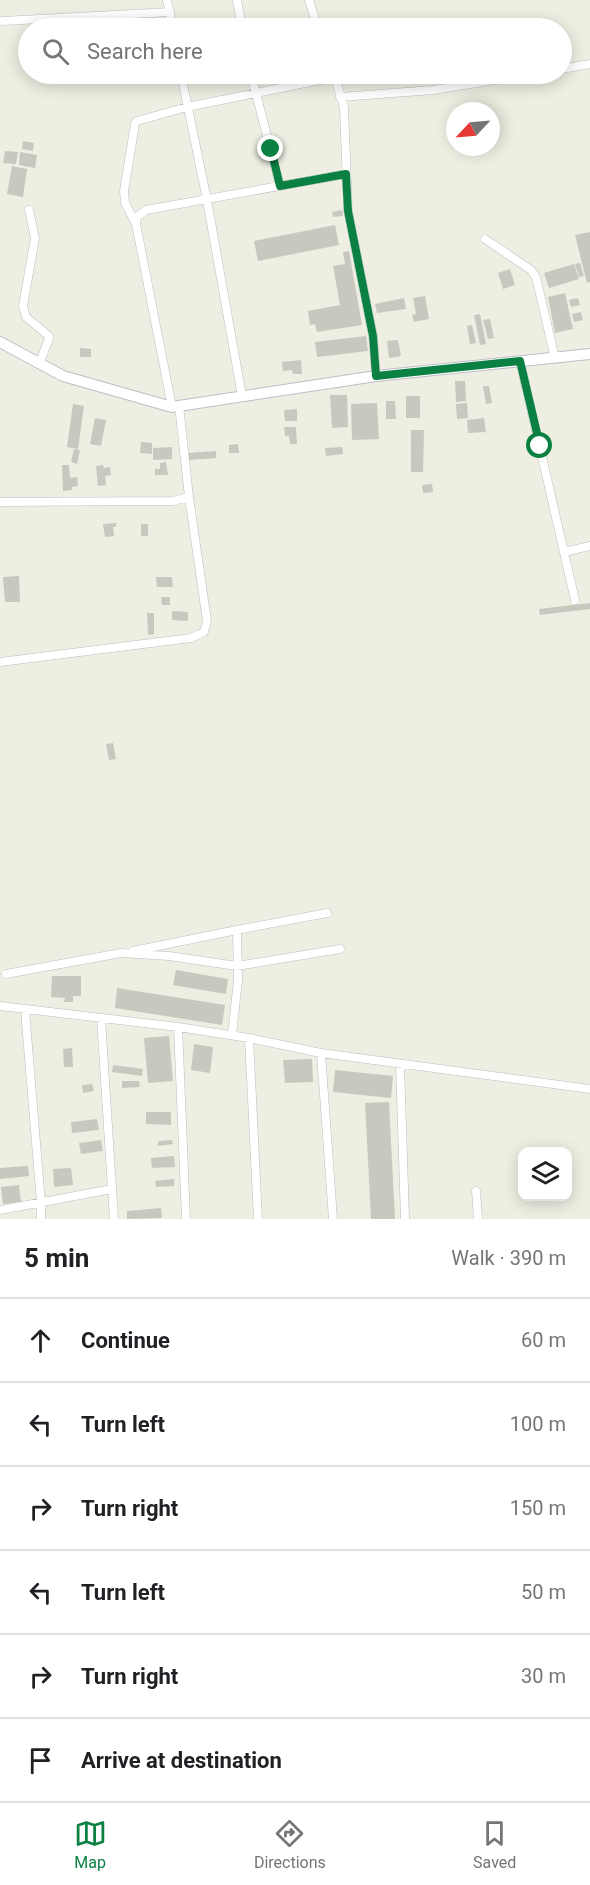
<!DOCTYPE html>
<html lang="en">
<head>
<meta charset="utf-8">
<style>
  :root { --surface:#fff; --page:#f2f2f2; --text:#202124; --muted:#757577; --line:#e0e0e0; --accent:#0b8043 }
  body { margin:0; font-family:Roboto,sans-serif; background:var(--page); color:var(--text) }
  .controls { position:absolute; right:18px; bottom:18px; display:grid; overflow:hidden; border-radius:12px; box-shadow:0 3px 15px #0003 }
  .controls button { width:54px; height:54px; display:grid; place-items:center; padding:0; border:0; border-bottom:2px solid var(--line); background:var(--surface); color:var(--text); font:30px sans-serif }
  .compass { position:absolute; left:446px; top:102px; width:54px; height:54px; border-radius:50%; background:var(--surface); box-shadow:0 3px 15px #0003; rotate:244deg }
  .stop { position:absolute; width:18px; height:18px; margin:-14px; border:4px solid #0b8043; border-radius:50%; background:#fff }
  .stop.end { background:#0b8043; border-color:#fff; box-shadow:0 2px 6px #0008 }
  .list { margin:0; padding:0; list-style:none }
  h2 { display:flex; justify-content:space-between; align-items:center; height:78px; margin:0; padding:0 24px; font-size:26px }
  h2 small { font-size:20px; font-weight:400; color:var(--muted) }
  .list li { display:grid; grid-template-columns:39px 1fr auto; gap:18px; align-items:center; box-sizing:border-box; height:84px; padding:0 24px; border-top:2px solid var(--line) }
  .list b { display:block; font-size:22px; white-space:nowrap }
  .list em { font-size:20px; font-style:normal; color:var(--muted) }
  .icon { flex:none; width:33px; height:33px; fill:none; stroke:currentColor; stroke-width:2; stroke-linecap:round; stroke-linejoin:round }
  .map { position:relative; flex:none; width:590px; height:1219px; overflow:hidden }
  .search { position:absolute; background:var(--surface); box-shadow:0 3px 15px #0003; left:18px; right:18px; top:18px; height:66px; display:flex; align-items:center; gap:15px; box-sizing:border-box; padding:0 21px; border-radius:33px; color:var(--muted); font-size:22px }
  .sheet { height:582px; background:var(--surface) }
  nav { display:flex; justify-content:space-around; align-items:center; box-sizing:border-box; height:84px; border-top:2px solid var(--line); background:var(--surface); font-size:16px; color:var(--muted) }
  nav a { display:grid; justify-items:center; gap:3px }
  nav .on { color:var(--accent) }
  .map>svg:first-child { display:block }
</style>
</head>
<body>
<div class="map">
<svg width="590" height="1219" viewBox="0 0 590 1219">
  <rect width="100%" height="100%" fill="#eeeee2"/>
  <!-- building -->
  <path fill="#c9c8bf" d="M23,141L34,143L33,151L22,149Z
    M5,151L18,152L16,164L3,163Z
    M20,152L37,155L35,168L19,165Z
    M12,166L27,169L23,197L7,194Z
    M342,210L343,216L333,217L332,212Z
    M335,225L339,245L258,261L254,241Z
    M590,232V282L587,283L575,235Z
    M349,251L362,325L317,332L315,324L310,325L308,311L340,305L333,266L345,264L343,252Z
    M580,263L584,276L579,277L575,264Z
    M574,264L579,279L549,288L544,273Z
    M510,269L515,285L503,289L498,273Z
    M565,293L573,329L555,333L548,297Z
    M425,296L429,319L414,322L412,315L416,314L413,298Z
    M404,298L406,309L377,313L375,304Z
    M578,298L580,305L571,307L569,300Z
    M581,312L583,320L574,322L572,314Z
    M480,314L486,344L480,345L474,315Z
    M490,319L494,338L488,339L483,320Z
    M472,325L476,343L470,344L467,326Z
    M366,336L368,351L317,357L315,342Z
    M398,340L401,356L389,358L387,341Z
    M80,348L91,349V357H80Z
    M301,360L302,374H293L292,370L283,371L282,362Z
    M455,381H465L466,401L456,402Z
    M483,386H489L492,403L486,404Z
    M330,395H347L348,427L332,428Z
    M406,396H420V418H406Z
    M386,401H395L396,419H386Z
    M377,403L379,439L352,440L351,404Z
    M467,403L468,418L457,419L456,404Z
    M73,404L84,406L78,449L67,447Z
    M297,409V421H285L284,410Z
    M95,418L106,420L101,446L90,444Z
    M484,418L486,432L468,433L467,420Z
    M284,427H296L297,444H290L289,436H285Z
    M411,430H424L423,472H411Z
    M141,442L152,443V454L140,453Z
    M238,444L239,453H229V445Z
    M172,447V459L153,460V448Z
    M342,447L343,454L326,456L325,448Z
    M74,449L80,450L77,464L71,462Z
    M216,451V458L189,460L188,453Z
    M166,462L168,475H155V469H160V463Z
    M62,465H69L70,478L77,477L78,486L72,487V490L63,491Z
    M103,465L104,468L110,467L111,475L105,476L106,485L98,486L96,466Z
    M432,484L433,492L423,493L422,485Z
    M116,523V527H113L114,536L105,537L103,524Z
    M141,524H148V536H141Z
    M19,576L20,602H5L3,577Z
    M156,577H172L173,587H157Z
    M161,597H170V605H162Z
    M590,603V609L540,615L539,609Z
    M172,611L188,612V621L172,620Z
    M147,613H154V634L148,635Z
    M113,743L116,759L109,760L106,744Z
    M176,970L228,979L226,994L173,985Z
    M52,976H81V996H73V1002H64L65,998L51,997Z
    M117,988L225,1005L222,1025L115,1008Z
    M169,1036L173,1081L148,1083L144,1038Z
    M194,1044L213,1047L210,1073L191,1070Z
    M72,1048L73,1067H64L63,1049Z
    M312,1059L313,1082L285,1083L283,1060Z
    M113,1065L143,1069L142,1076L112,1072Z
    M335,1070L393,1076L391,1098L333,1092Z
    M122,1081H139L140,1087L122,1088Z
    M92,1084L94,1091L83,1093L82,1085Z
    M389,1102L395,1219H371L365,1103Z
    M146,1112H171V1125L146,1124Z
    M97,1119L99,1130L72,1133L71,1122Z
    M101,1140L103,1151L81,1154L79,1143Z
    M172,1140L173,1144L158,1146V1141Z
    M174,1156L175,1167L152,1168L151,1158Z
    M28,1166L29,1176L0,1179V1168Z
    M71,1168L73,1185L54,1187L53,1169Z
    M174,1179V1186L156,1187L155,1181Z
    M19,1185L21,1202L3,1204L1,1187Z
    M161,1208L162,1218L127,1219V1211Z"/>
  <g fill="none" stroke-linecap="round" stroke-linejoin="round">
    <defs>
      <path id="street" d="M167,0L173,28
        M237,0L242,28
        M309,0L318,28
        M3,21L170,12
        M562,69L590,64
        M181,74L207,200L242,396
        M251,74L280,186
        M334,75L344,107L348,211L373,336L376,376
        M340,97L433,90L532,74
        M29,210L35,238L23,306L26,317L49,336V339L39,364
        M136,224L125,203L124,191L135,124L137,121L187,107L335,77
        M485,239L531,270L536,277L555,358
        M520,361L575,600
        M172,407L136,224L137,217L146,210L346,174
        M0,502L173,501L189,497
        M564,552L590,546
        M0,662L191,638L204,632L207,621L189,497L179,405
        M237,930L327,913
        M133,951L237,930L238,980L232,1035
        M6,974L121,953L169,956L237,966L340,949
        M0,1006L178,1027L249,1038L321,1053L590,1089
        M25,1010L41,1203V1219
        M101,1019L114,1219
        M178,1027L186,1219
        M249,1038L258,1219
        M321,1053L333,1219
        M400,1064L405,1219
        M476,1191L478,1219
        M0,1210L112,1189"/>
      <path id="secondary" d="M0,342L63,376L172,407L376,376L590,354"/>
    </defs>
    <!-- street casing -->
    <use href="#street" stroke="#bdbec4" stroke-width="9"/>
    <!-- secondary casing -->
    <use href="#secondary" stroke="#bdbfc7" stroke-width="12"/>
    <!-- street -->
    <use href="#street" stroke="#fff" stroke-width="8"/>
    <!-- secondary -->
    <use href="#secondary" stroke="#fff" stroke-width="10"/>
  </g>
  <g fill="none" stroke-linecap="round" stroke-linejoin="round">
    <!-- route -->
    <path stroke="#0b8043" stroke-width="8" d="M271,149L280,186L346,174L348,211L373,336L376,376L520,361L540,446"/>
  </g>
</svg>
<div class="controls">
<button><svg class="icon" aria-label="layers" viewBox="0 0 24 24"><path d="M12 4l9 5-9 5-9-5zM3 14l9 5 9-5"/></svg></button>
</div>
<svg class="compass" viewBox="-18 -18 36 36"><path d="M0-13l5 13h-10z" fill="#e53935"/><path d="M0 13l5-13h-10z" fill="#757577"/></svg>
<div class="stop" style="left:540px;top:446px"></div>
<div class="stop end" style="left:271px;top:149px"></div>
<div class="search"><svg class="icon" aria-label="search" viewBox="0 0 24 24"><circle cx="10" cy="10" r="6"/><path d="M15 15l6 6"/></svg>Search here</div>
</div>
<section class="sheet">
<h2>5 min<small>Walk · 390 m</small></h2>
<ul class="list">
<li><svg class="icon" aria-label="ahead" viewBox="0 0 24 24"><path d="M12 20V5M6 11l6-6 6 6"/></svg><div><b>Continue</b></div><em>60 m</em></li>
<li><svg class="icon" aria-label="left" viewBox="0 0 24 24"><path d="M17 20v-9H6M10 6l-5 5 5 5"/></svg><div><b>Turn left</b></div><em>100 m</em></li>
<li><svg class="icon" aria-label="right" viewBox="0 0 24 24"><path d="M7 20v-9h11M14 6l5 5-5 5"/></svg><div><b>Turn right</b></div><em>150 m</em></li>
<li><svg class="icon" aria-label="left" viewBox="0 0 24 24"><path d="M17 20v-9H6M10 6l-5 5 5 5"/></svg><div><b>Turn left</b></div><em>50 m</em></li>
<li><svg class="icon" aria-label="right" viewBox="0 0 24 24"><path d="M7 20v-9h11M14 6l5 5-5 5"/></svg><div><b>Turn right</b></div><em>30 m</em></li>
<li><svg class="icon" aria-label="arrive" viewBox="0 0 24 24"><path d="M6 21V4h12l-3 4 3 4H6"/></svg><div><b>Arrive at destination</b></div></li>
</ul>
</section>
<nav>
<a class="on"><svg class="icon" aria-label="map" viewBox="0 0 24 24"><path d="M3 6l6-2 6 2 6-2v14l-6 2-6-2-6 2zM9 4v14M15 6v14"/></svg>Map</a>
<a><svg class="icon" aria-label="directions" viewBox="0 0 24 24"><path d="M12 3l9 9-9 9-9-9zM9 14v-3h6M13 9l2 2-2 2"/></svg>Directions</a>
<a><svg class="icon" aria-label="saved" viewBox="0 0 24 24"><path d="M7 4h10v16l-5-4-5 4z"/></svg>Saved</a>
</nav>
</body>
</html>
